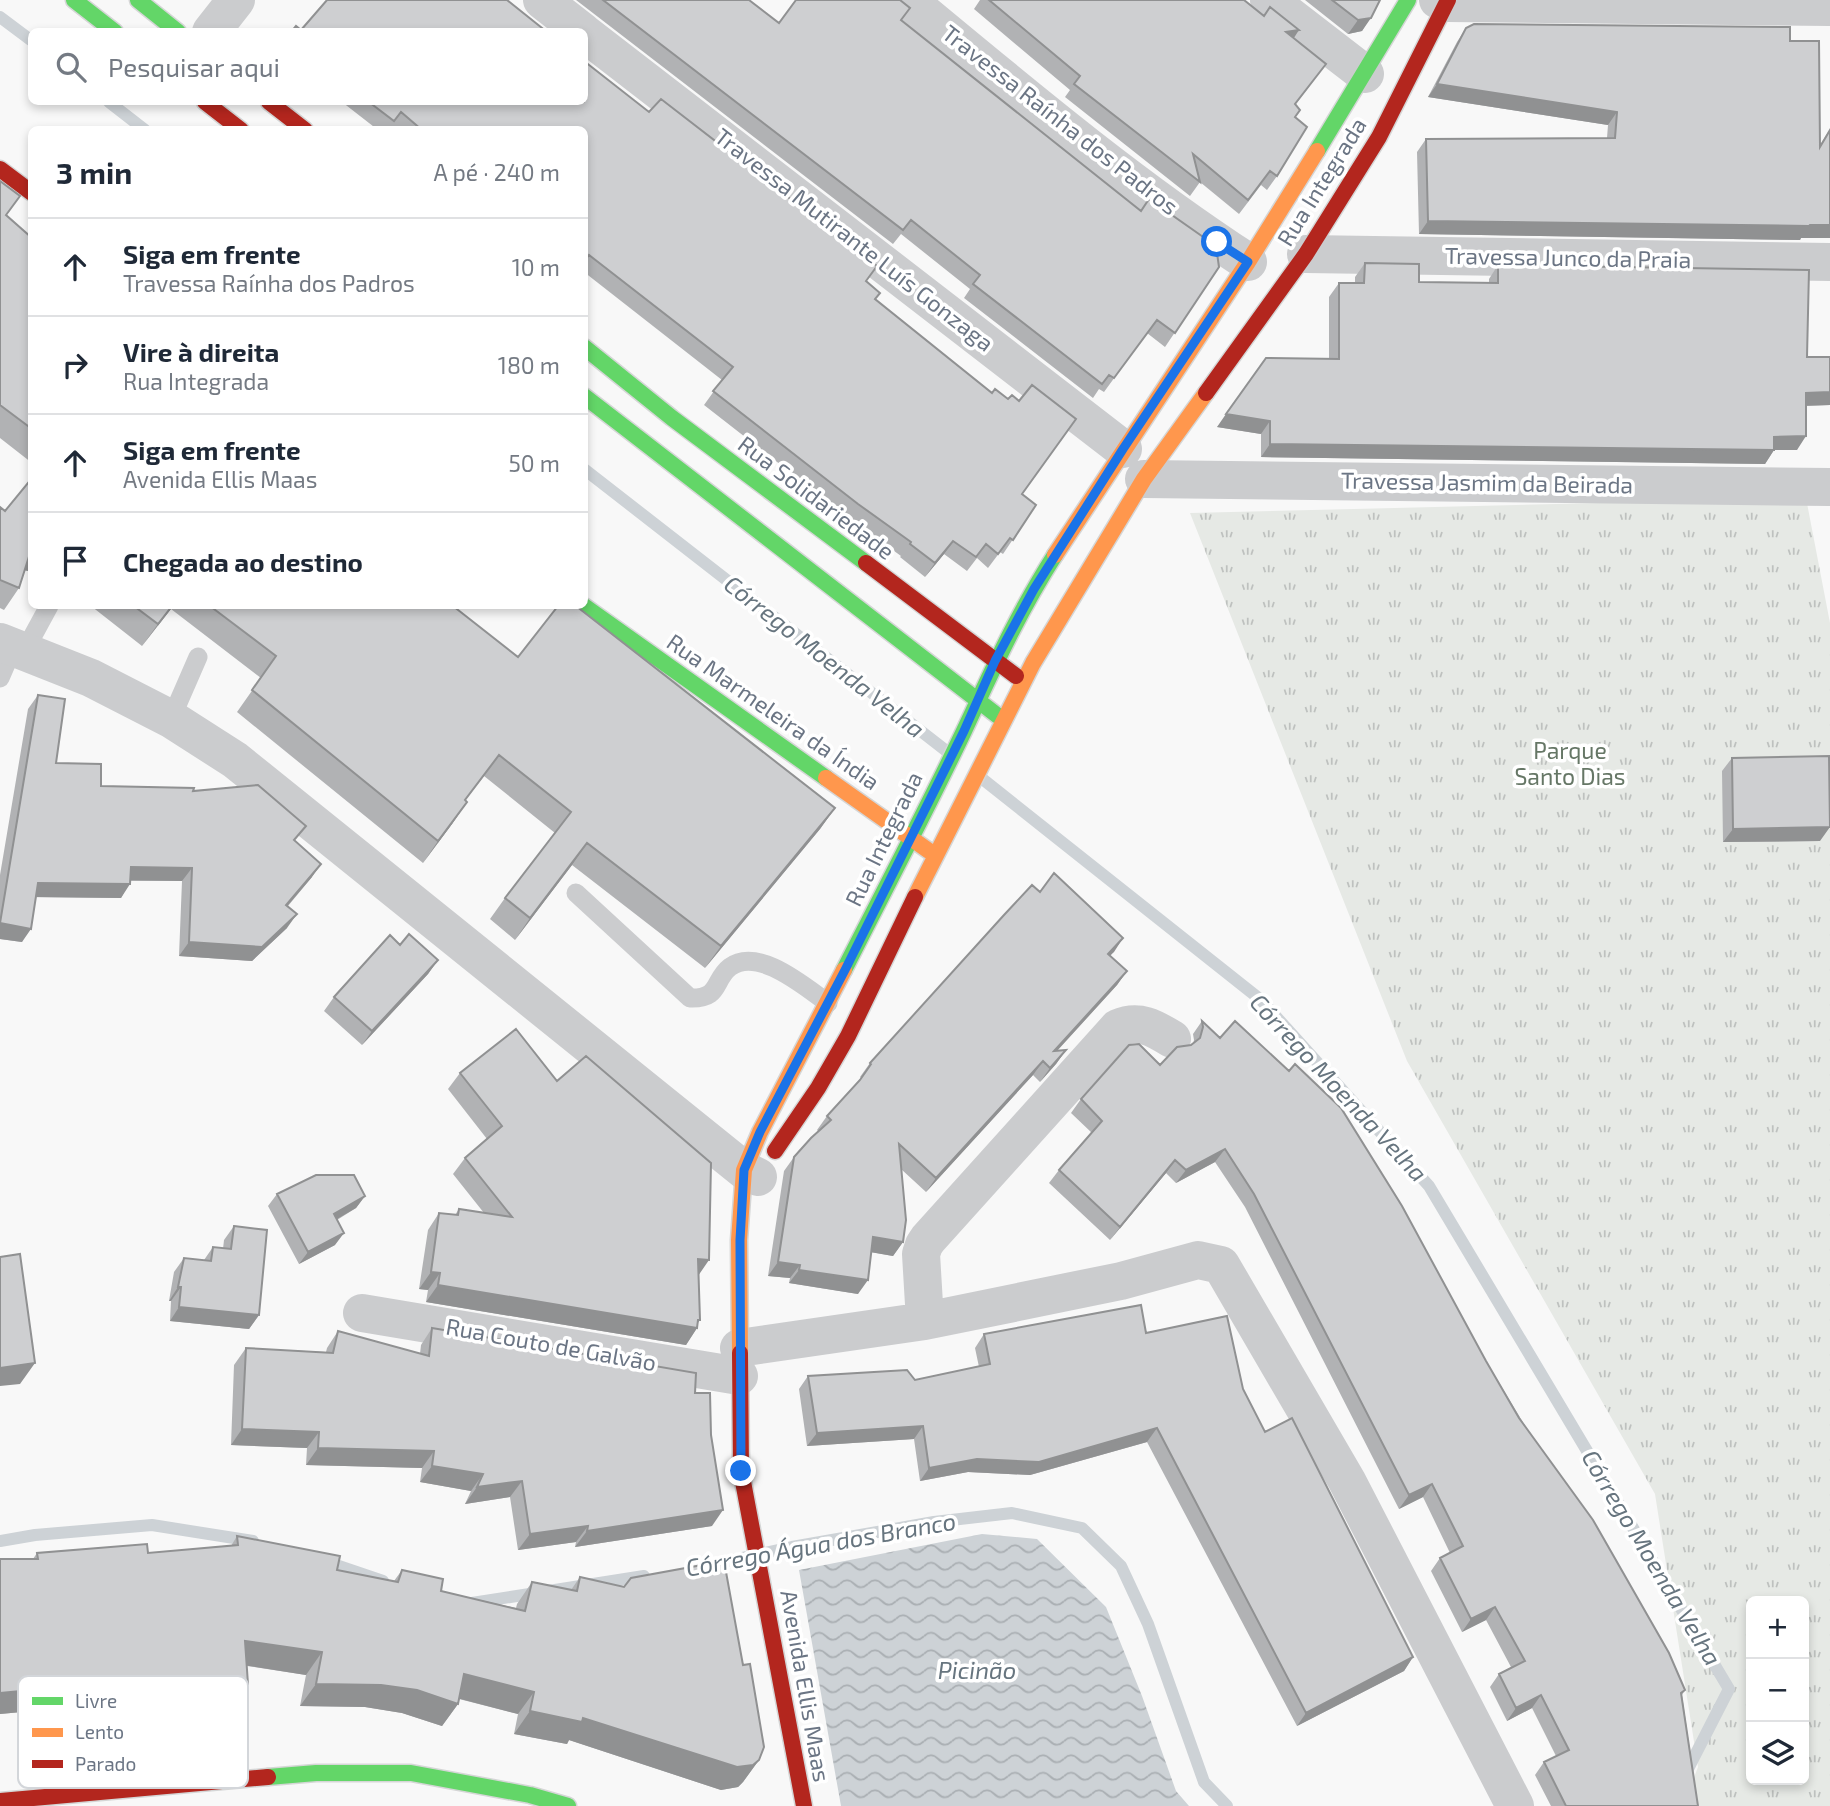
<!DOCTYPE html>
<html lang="pt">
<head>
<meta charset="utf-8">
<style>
  :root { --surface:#fff; --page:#f6f6f7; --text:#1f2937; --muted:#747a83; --line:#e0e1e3 }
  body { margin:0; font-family:"Exo 2",sans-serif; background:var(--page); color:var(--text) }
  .controls { position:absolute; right:21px; bottom:21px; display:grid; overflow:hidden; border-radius:10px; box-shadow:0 4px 10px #0003 }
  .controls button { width:63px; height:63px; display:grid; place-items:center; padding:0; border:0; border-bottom:2px solid var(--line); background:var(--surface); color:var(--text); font:35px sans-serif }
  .stop { position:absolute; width:21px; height:21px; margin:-16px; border:5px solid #1a73e8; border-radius:50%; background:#fff }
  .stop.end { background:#1a73e8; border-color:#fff; box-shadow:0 2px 7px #0008 }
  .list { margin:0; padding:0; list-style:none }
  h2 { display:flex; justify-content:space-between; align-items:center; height:91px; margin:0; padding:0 28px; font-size:30px }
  h2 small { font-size:23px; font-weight:400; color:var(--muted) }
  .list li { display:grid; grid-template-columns:46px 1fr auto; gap:21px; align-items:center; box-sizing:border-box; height:98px; padding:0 28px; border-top:2px solid var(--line) }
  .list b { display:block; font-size:26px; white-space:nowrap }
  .list p { margin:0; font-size:23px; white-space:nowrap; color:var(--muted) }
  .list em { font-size:23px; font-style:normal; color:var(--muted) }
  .icon { flex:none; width:38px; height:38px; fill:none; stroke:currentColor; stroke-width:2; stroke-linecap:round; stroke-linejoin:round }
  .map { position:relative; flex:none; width:1830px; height:1806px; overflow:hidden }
  .search { position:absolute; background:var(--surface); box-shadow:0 4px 10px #0003; left:28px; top:28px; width:560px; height:77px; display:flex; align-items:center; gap:18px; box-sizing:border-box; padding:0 24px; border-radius:10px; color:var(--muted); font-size:26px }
  .panel { position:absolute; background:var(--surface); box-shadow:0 4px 10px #0003; left:28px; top:126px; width:560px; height:483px; border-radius:10px }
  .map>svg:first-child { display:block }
</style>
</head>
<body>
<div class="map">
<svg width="1830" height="1806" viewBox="0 0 1830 1806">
  <defs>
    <pattern id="park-tufts" width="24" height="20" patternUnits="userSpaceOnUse" patternTransform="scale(1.75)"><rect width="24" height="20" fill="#e6e9e5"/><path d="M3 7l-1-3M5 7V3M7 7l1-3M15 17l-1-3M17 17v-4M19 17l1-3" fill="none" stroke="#bec1bf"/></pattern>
    <pattern id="water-waves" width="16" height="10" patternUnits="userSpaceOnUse" patternTransform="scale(1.75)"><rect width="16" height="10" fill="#cdd2d6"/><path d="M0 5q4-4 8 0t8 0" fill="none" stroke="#aaafb3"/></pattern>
  </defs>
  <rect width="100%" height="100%" fill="#f8f8f8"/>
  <!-- park -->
  <path fill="url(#park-tufts)" fill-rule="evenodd" d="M1806,498L1830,623V1806H1683L1698,1767L1655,1494L1407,1061L1190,513ZM1751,1601H1804V1780H1751Z"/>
  <!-- water -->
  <path fill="url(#water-waves)" d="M982,1534L1037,1539L1106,1607L1142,1696L1176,1791L1189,1806H841L799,1570Z"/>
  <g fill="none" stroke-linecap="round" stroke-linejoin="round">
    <!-- stream -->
    <path stroke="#cdd2d6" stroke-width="12" d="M0,17L32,41
      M109,102L145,130
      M584,469L949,753
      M980,777L1261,1000L1429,1186L1729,1689L1669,1806
      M0,1541L35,1535L152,1525L253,1541
      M324,1561L383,1581
      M710,1565L792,1547L934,1522L1012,1513L1082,1528L1121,1566L1148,1624L1204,1782L1227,1806
      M472,1603L644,1576"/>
    <defs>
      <path id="fast" d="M74,0L115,32
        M138,0L178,32
        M1317,151L1408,0
        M584,347L672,418L866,563
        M584,396L998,716
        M584,606L826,778
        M844,970C884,891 926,811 964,731C993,669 1018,613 1055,555
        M268,1777L316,1773H411L530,1795L568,1806"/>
      <path id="slow" d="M1055,555L1248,262L1317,151
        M826,778L929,851
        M915,897L1033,663L1144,479L1206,393
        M740,1353L739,1240L744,1170L760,1132L844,970"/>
      <path id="jam" d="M205,102L241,130
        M269,102L305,130
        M0,169L32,193
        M1206,393L1306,254L1379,137L1448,0
        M866,563L1016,676
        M775,1151L818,1088L848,1036L915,897
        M740,1353L741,1471L804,1806
        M0,1801L268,1777"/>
    </defs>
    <!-- fast casing -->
    <use href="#fast" stroke="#d5d6d6" stroke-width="19"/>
    <!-- slow casing -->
    <use href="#slow" stroke="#d5d6d6" stroke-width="19"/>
    <!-- jam casing -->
    <use href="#jam" stroke="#d5d6d6" stroke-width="19"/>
    <!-- lane -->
    <path stroke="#cbccce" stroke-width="19" d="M24,652L49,606
      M0,678L13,648
      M171,719L198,657
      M576,893L690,998C721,999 713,980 730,967C758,946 805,987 828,1003"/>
    <!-- street -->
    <path stroke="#cbccce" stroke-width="38" d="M542,0L583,32
      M908,0C1018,91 1128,184 1248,262
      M1269,0L1365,74
      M1438,0L1447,3L1830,7
      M211,32L236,0
      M584,33L1123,449
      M1306,254L1830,262
      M1144,479L1830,487
      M0,642L91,678L171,719L235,760L744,1170L758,1177
      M362,1313L739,1376
      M925,1321L921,1254L924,1245L928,1239L1118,1028C1139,1019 1154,1028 1172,1039
      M739,1348L925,1321L1121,1281L1198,1260L1221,1265L1347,1481L1515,1806"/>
    <!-- fast -->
    <use href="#fast" stroke="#63d668" stroke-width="16"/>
    <!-- slow -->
    <use href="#slow" stroke="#ff974d" stroke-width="16"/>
    <!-- jam -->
    <use href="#jam" stroke="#b3261e" stroke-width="16"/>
  </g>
  <!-- wall -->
  <path fill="#b1b2b4" d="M576,0H749L779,23L901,21L1141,211L1219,267L1165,347L1147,333L1104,392L1099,389L1093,398L964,298L970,289L901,234L893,244Z
    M980,0H1244L1326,64L1295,105V117L1277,176L1267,190L1261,185L1239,214L1200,182L1190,196L1065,97L1070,90L974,9Z
    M1305,0H1380L1362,31L1348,34Z
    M1466,28L1790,41L1820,145L1830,129V238H1801L1800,240L1419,234L1417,152L1426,139L1607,138L1608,125L1428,97L1457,42Z
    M342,102H584L866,281L875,299L1022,494L1036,505L1003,554L1000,552L988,568L977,558L967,571L944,554L925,577L900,557L901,556L849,518L704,405L722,380L584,272V130H396L391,126L388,130H378Z
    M0,181L20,196L6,216L32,238V463L0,438Z
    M1365,263L1419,282H1489V279L1498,265L1807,357H1830V405L1806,406L1797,450H1774L1765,464L1261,457V434L1217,427L1329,359V297L1339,283H1355V277Z
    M32,478V567L28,571L24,570L19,588L4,610L0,608V507L5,511Z
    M91,606H453L518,657L835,808L820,829L705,968L572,865L515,940L490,919L505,898L555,833L484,776L465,800L467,802L452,824L423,863L237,712L261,678L171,609L142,646Z
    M38,695L56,763L101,786L193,791L295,841L312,877L288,906L287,928L252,961L179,956L182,881H130L121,898L36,897L22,942L0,939V875L28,709Z
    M1732,758L1820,841L1723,842L1722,771Z
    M1040,892L1123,938L1110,956L1127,971L1117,985L1057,1051L1066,1050L1056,1064L1040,1082L1033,1075L926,1192L901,1169L903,1242L893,1256L871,1252L858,1294L789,1283L790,1278L768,1276L784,1171L794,1157L818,1131L817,1130L827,1116L861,1078L860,1077L870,1063Z
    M400,945L438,960L428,974L362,1045L324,1011L334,997Z
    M1202,1021L1486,1361L1685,1690L1682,1695L1698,1806H1551L1535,1775L1544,1762L1556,1756L1532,1708L1507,1721L1490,1687L1499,1674L1511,1667L1486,1620L1462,1632L1431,1571L1440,1558L1450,1553L1423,1497L1399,1509L1245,1207L1215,1162L1176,1183L1166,1173L1110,1240L1049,1183L1059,1170L1092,1133L1071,1113L1081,1099L1160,1065L1193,1044L1194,1040L1193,1034Z
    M460,1073L698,1276L700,1320L697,1323V1328L686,1345L426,1302L428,1290L419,1289L428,1230L439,1213L455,1215L459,1209L484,1213L453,1174L465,1158L487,1139L448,1089Z
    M277,1194L365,1196L356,1208L337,1220L335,1245L299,1264L268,1206Z
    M234,1226L259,1315L249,1329L170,1321L171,1301H169L174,1272L184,1258L204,1260L213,1247L223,1249L224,1240Z
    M432,1328L695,1393L712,1526L575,1547L576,1542L518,1550L510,1497L465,1504L471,1491L420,1482L422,1468L306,1465L307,1448L231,1445L234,1365L246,1348L326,1352L327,1348L338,1331L420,1354L421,1345Z
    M1146,1333L1243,1389L1265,1432L1413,1657L1404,1671L1297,1726L1147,1442L1030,1475L968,1472L920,1481L914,1439L807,1446L799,1389L808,1376L915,1380L979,1367L975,1348L984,1334Z
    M237,1536L337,1570L394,1581L402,1570L441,1591L516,1608L517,1604L532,1582L571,1590L580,1577L759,1760L743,1782L738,1787L721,1790L569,1740L567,1744L514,1734L518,1714L459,1699L458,1704L442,1726L402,1713L365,1707L300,1706L306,1675L247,1666L248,1684L233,1706L223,1707L215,1718L165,1723L162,1699L0,1714V1559H33L37,1553H148L231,1546Z"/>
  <!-- shaded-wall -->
  <path fill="#909192" d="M1371,18L1362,31L1348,34L1358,20Z
    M1299,30L1290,44L1286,32Z
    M1437,84L1617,112L1608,125L1428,97Z
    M1428,221L1830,225V238H1801L1800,240L1419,234Z
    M1830,392V405L1797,406L1806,393Z
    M1226,414L1270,421L1261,434L1217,427Z
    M1806,436L1797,450H1765L1774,437Z
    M1270,444L1774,450L1765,464L1261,457Z
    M953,541L944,554L925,577L935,563Z
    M32,547V566L28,571L16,568Z
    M172,606H173L142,646L158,624Z
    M467,802L452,824L423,863L438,841Z
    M835,808L820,829L705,968L721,946Z
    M1830,827L1820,841L1723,842L1733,829Z
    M587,843L572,865L515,940L530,918Z
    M321,864L312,877L277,918L286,905Z
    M131,867L192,868L182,881L121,880Z
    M38,883L130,884L121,898L28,897Z
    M297,914L287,928L252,961L179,956L189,942Z
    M0,923L31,929L22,942L0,939Z
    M1123,938L1114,952L1098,967L1108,954Z
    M438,960L428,974L362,1045L372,1031Z
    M1127,971L1117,985L1044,1065L1054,1051Z
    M1066,1050L1056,1064L1040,1082L1050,1068Z
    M1043,1061L1033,1075L926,1192L936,1178Z
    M1225,1149L1215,1162L1176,1183L1186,1170Z
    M1175,1160L1166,1173L1110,1240L1120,1227Z
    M365,1196L356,1208L325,1226L334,1214Z
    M344,1233L335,1245L299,1264L308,1252Z
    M873,1237L903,1242L893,1256L864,1251Z
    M698,1259L709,1260L698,1276Z
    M778,1262L800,1265L790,1278L768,1276Z
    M799,1270L868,1280L858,1294L789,1283Z
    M431,1272L440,1273L428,1290L419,1289Z
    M438,1285L698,1320H700L694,1328H697L686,1345L426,1302Z
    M178,1287H181L171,1301H169Z
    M179,1307L259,1315L249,1329L170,1321Z
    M35,1363L20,1384L0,1386V1368Z
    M923,1426L914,1439L807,1446L817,1433Z
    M1157,1428L1147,1442L1030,1475L968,1472L920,1481L929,1468L977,1459Z
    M242,1429L319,1432L307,1448L231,1445Z
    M318,1448L434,1451L422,1468L306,1465Z
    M432,1466L483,1474L471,1491L420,1482Z
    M522,1481L510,1497L465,1504L477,1487Z
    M1432,1484L1423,1497L1399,1509L1409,1495Z
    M723,1510L712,1526L575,1547L587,1531Z
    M588,1526L576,1542L518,1550L530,1534Z
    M1495,1607L1486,1620L1462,1632L1471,1619Z
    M245,1641L322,1652L306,1675L230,1663Z
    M1413,1657L1404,1671L1297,1726L1306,1713Z
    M464,1674L534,1692L518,1714L449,1696Z
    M178,1676L162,1699L0,1714V1693Z
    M248,1684L233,1706L223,1707L215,1718L165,1723L181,1701L230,1685Z
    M316,1684L381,1685L417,1690L458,1704L442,1726L402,1713L365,1707L300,1706Z
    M1541,1695L1532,1708L1507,1721L1516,1708Z
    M530,1711L583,1718L759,1760L743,1782L738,1787L721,1790L569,1740L567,1744L514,1734Z"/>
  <!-- building -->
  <path fill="#cecfd1" stroke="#909192" stroke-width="2" d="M327,0H507L547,32H291L296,26L301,30Z
    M603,0H749L779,23L796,0H900L910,8L901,20L1141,211L1149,199L1216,246L1219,267L1175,333L1157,320L1114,378L1109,375L1102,384L973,284L980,275L911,220L903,230Z
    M989,0H1244L1264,16L1270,7L1299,30L1286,32L1326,64L1295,104L1300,110L1295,117L1307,127L1277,176L1270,171L1248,200L1193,154L1200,182L1074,84L1080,76Z
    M1332,0H1380L1371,18L1358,20Z
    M1474,24L1790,27V41H1819L1820,147L1830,130V225H1810L1809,226L1428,221L1426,139L1615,138L1617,112L1437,84L1466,28Z
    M584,61L649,112L661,99L877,266L866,281L880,293L875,299L992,393L995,389L1008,399L1012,395L1019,401L1032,385L1076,419L1022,494L1036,505L1013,540L1010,538L998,554L986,544L976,557L953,541L935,563L910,544L911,542L858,504L713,391L733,367L589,255L584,261V130H422L401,112L394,121L369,102H584Z
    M0,181L20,196L6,215L32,238V429L0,405Z
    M1365,263L1419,264V282L1498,283V265L1809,270L1807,357H1830V392L1806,393V436L1774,437V450L1270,444V421L1226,414L1266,358L1339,359V283H1364Z
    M32,478V547L19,588L0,580V507L5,511Z
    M134,606H172L158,624Z
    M210,606H453L518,657L558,606H576L835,808L721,946L587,843L530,918L505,898L571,812L499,755L465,800L467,802L438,841L252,690L276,656Z
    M38,695L65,699L56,763L101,764V786L194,788L193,791L258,785L306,826L294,840L321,864L286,905L297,914L262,947L189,942L192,868L131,867L130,884L38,883L31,929L0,923Z
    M1829,756L1830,827L1733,829L1732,758Z
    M1054,873L1123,938L1108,954L1127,971L1054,1051L1066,1050L1050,1068L1043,1061L936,1178L899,1144L906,1220L903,1242L873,1237L868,1280L799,1270L800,1265L778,1262L794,1157L811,1138L831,1120L827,1116L860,1080L871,1064L870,1063L1004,915L1032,885L1040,892Z
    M409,934L438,960L372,1031L334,997L390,935L400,945Z
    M1202,1021L1220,1038L1235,1021L1289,1071L1295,1064L1341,1108L1402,1206L1486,1361L1519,1418L1593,1520L1669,1653L1685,1690L1681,1693L1698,1806H1566L1544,1762L1569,1750L1541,1695L1516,1708L1499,1674L1525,1661L1495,1607L1471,1619L1440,1558L1463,1546L1432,1484L1409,1495L1254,1194L1225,1149L1186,1170L1175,1160L1120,1227L1059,1170L1102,1121L1081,1099L1129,1045L1139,1044L1160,1065L1177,1047L1191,1045L1200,1038L1203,1027Z
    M516,1029L557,1081L586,1056L711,1163L709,1260L698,1259L700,1320H698L697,1328L438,1285L440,1273L431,1272L439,1213L458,1215L459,1209L512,1217L465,1158L502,1126L460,1073Z
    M316,1175H354L365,1196L334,1214L344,1233L308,1252L277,1194Z
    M234,1226L267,1230L259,1315L179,1307L181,1287H178L184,1258L211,1261L213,1247L231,1249Z
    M20,1254L35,1363L0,1368V1257Z
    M1141,1305L1146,1333L1227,1316L1243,1389L1265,1432L1292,1418L1413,1657L1306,1713L1157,1428L1039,1462L977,1459L929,1468L923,1426L817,1433L808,1376L907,1370L915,1380L990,1364L984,1334Z
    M432,1328L696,1373L695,1393H710L711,1435L723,1510L587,1531L588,1526L530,1534L522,1481L477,1487L483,1474L432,1466L434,1451L318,1448L319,1432L242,1429L246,1348L333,1353L338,1331L429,1356Z
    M237,1536L340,1556L337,1570L398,1582L402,1570L443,1579L441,1591L525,1611L532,1582L577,1591L580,1577L624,1587L631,1578L724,1561L743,1665L750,1664L764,1747L759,1760L753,1765L737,1767L583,1718L582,1722L530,1711L534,1692L464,1674L458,1704L417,1690L381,1685L316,1684L322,1652L245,1641L248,1684L230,1685V1696L181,1701L178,1676L0,1693V1559H38L37,1553L147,1544L148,1553L238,1545Z"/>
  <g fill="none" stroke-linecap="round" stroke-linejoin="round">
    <!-- route -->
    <path stroke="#1a73e8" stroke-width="9" d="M741,1471L740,1240L744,1170L760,1132L845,970L964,731L995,661L1034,589L1123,449L1248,262L1217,242"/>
  </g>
  <g text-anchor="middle" stroke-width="7" stroke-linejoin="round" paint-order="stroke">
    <!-- street labels -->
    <g font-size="23" fill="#6b7584" stroke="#fff">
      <text transform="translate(1060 120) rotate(38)" y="8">Travessa Raínha dos Padros</text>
      <text transform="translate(1322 182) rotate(-58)" y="8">Rua Integrada</text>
      <text transform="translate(854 240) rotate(38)" y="8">Travessa Mutirante Luís Gonzaga</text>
      <text transform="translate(1568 258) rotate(1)" y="8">Travessa Junco da Praia</text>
      <text transform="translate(1487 483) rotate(1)" y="8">Travessa Jasmim da Beirada</text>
      <text transform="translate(816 498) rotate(37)" y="8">Rua Solidariedade</text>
      <text transform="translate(773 712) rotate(35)" y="8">Rua Marmeleira da Índia</text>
      <text transform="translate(884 839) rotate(-64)" y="8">Rua Integrada</text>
      <text transform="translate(551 1345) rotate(10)" y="8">Rua Couto de Galvão</text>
      <text transform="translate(805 1686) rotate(80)" y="8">Avenida Ellis Maas</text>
    </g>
    <!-- park labels -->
    <g font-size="23" fill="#676" stroke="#fff">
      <text x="1570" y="759">Parque<tspan x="1570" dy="26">Santo Dias</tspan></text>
    </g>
    <!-- water labels -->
    <g font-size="24" font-style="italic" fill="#67757f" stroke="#fff">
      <text transform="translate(824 657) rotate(38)" y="8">Córrego Moenda Velha</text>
      <text transform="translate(1338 1088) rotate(47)" y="8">Córrego Moenda Velha</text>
      <text transform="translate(821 1545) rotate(-10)" y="8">Córrego Água dos Branco</text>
      <text transform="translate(1651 1558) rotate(59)" y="8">Córrego Moenda Velha</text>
      <text x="977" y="1679">Picinão</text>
    </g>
  </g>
  <!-- legend -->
  <rect x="18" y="1676" width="230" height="112" rx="10" fill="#fff" stroke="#d3d6da" stroke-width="2"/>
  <rect x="32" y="1697" width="31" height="8" fill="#63d668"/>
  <rect x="32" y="1728" width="31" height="9" fill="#ff974d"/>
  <rect x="32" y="1760" width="31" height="8" fill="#b3261e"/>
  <g font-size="19" fill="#6b7584">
    <text x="75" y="1708">Livre</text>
    <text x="75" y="1739">Lento</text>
    <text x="75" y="1771">Parado</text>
  </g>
</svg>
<div class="controls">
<button>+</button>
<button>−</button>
<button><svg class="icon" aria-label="layers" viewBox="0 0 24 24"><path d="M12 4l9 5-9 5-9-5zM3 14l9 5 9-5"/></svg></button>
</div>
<div class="stop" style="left:1217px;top:242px"></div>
<div class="stop end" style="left:741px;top:1471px"></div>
<div class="search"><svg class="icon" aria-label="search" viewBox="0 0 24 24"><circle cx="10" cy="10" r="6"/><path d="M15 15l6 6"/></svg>Pesquisar aqui</div>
<section class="panel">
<h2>3 min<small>A pé · 240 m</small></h2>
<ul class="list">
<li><svg class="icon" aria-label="ahead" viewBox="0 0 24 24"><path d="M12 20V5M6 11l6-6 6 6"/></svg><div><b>Siga em frente</b><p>Travessa Raínha dos Padros</p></div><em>10 m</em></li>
<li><svg class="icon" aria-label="right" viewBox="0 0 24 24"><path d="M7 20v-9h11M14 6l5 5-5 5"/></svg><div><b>Vire à direita</b><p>Rua Integrada</p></div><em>180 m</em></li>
<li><svg class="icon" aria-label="ahead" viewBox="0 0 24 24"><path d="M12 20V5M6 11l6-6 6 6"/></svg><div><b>Siga em frente</b><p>Avenida Ellis Maas</p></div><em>50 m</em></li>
<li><svg class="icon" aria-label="arrive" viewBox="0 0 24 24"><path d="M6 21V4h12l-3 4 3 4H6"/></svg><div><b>Chegada ao destino</b></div></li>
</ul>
</section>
</div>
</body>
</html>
